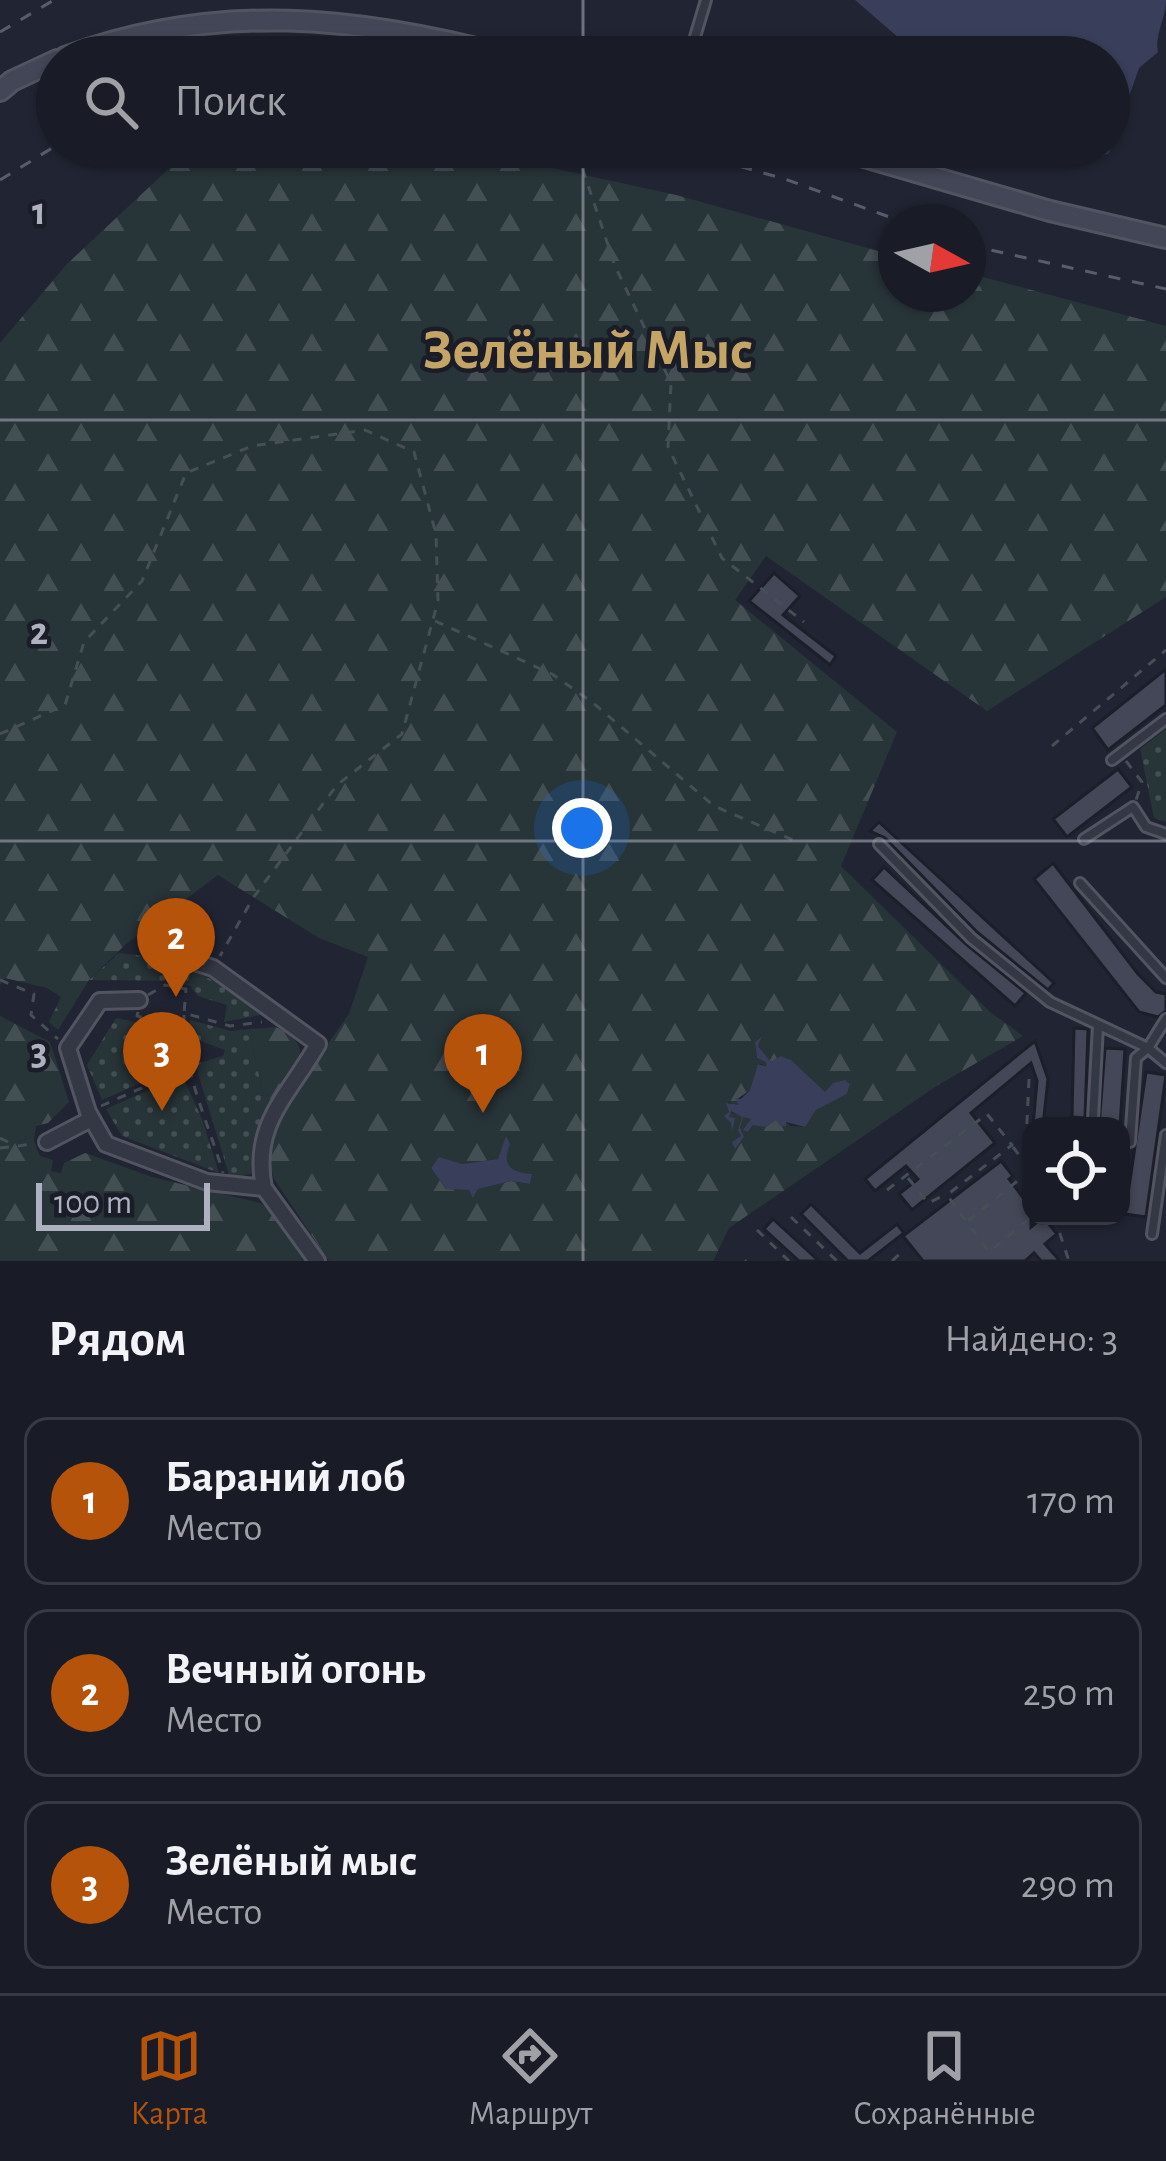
<!DOCTYPE html>
<html lang="ru">
<head>
<meta charset="utf-8">
<style>
  :root { --surface:#191c26; --page:#262932; --text:#f1f3f6; --muted:#9fa1a7; --line:#373a43; --accent:#b45309 }
  body { margin:0; font-family:"Alegreya Sans",sans-serif; background:var(--page); color:var(--text) }
  .controls { position:absolute; right:36px; bottom:36px; display:grid; overflow:hidden; border-radius:24px; box-shadow:0 3px 9px #0004 }
  .controls button { width:108px; height:108px; display:grid; place-items:center; padding:0; border:0; border-bottom:3px solid var(--line); background:var(--surface); color:var(--text); font:60px sans-serif }
  .compass { position:absolute; left:878px; top:204px; width:108px; height:108px; border-radius:50%; background:var(--surface); box-shadow:0 3px 9px #0004; rotate:98deg }
  .scale { position:absolute; left:36px; bottom:30px; width:174px; box-sizing:border-box; padding-left:12px; border:6px solid #aeb1c0; border-top:0; font-size:33px; line-height:42px; white-space:nowrap; color:#aeb1c0; -webkit-text-stroke:9px #1a1c28; paint-order:stroke }
  .you { position:absolute; left:582px; top:828px; width:42px; height:42px; margin:-30px; border:9px solid #fff; border-radius:50%; background:#1a73e8; box-shadow:0 0 0 18px #1a73e833 }
  .badge { display:grid; place-items:center; width:78px; height:78px; border-radius:50%; background:var(--accent); color:#fff; font-size:39px; font-weight:700 }
  .pin { position:absolute; translate:-50% -99px; filter:drop-shadow(0 3px 6px #0008) }
  .pin::after { content:''; position:absolute; top:63px; width:42px; height:36px; background:inherit; clip-path:polygon(0 0,100% 0,50% 100%) }
  .list { margin:0; padding:0; list-style:none }
  h2 { display:flex; justify-content:space-between; align-items:center; height:156px; margin:0; padding:0 48px; font-size:51px }
  h2 small { font-size:39px; font-weight:400; color:var(--muted) }
  .list li { display:grid; grid-template-columns:78px 1fr auto; gap:36px; align-items:center; box-sizing:border-box; height:168px; margin:0 24px 24px; padding:0 24px; border:3px solid var(--line); border-radius:24px }
  .list b { display:block; font-size:45px; white-space:nowrap }
  .list p { margin:0; font-size:39px; white-space:nowrap; color:var(--muted) }
  .list em { font-size:39px; font-style:normal; color:var(--muted) }
  .icon { flex:none; width:66px; height:66px; fill:none; stroke:currentColor; stroke-width:2; stroke-linecap:round; stroke-linejoin:round }
  .map { position:relative; flex:none; width:1166px; height:1261px; overflow:hidden }
  .search { position:absolute; background:var(--surface); box-shadow:0 3px 9px #0004; left:36px; right:36px; top:36px; height:132px; display:flex; align-items:center; gap:30px; box-sizing:border-box; padding:0 42px; border-radius:66px; color:var(--muted); font-size:45px }
  .sheet { height:732px; background:var(--surface) }
  nav { display:flex; justify-content:space-around; align-items:center; box-sizing:border-box; height:168px; border-top:3px solid var(--line); background:var(--surface); font-size:33px; color:var(--muted) }
  nav a { display:grid; justify-items:center; gap:6px }
  nav .on { color:var(--accent) }
  .map>svg:first-child { display:block }
</style>
</head>
<body>
<div class="map">
<svg width="1166" height="1261" viewBox="0 0 1166 1261">
  <defs>
    <pattern id="grass-dots" width="8" height="8" patternUnits="userSpaceOnUse" patternTransform="scale(3)"><rect width="8" height="8" fill="#273438"/><path d="M2 2h.1M6 6h.1" fill="none" stroke="#444f53" stroke-width="1.8" stroke-linecap="round"/></pattern>
    <pattern id="forest-firs" width="22" height="20" patternUnits="userSpaceOnUse" patternTransform="scale(3)"><rect width="22" height="20" fill="#273438"/><path d="M5 1l3.5 6h-7zM16 11l3.5 6h-7z" fill="#444f53"/></pattern>
  </defs>
  <rect width="100%" height="100%" fill="#212533"/>
  <!-- grass -->
  <path fill="url(#grass-dots)" d="M1166,729V822L1154,818L1140,749Z
    M119,953C181,958 216,980 266,1014L224,1022L227,1005L198,996L190,986L170,981L89,980Z
    M116,1018L145,1024L144,1033L168,1045L179,1066L102,1100L87,1065Z
    M190,1020L231,1031L249,1029L264,1097L276,1100L259,1132L256,1169L251,1174L230,1178L195,1064L223,1056L225,1050L190,1037Z
    M182,1075L202,1119L219,1173L122,1136L106,1109Z"/>
  <!-- forest -->
  <path fill="url(#forest-firs)" fill-rule="evenodd" d="M192,147H457L676,195L896,256V294H968V273L1166,326V597L987,711L766,556L735,600L897,732L841,866L990,1012L1023,1036L938,1085L729,1228L713,1261H329L274,1179L265,1153L272,1123L349,1014L368,957L319,938L218,875L126,944L89,980L58,1030L49,1022L61,997L47,988L5,978L0,985V343L67,264ZM761,1036L758,1046L771,1062L781,1056L791,1060L825,1093L834,1083L845,1080L850,1085L847,1094L816,1110L805,1127L790,1126L784,1120L785,1126H781L776,1119L766,1127L753,1124L749,1132L744,1130L751,1119L749,1113V1117L730,1112L727,1103L731,1102L730,1107L740,1105L737,1099L750,1090L759,1064H763V1070L767,1068V1062L757,1058L755,1042ZM507,1139L506,1164L515,1172L531,1174L529,1184L511,1181L478,1189L473,1197L469,1190L446,1189L431,1168L440,1158L462,1164L498,1159Z
    M0,1016L50,1042L69,1102L48,1123L36,1126L34,1141L40,1156L53,1160L51,1171L61,1173L64,1163L85,1153L152,1177L260,1203L280,1219L306,1261H0Z
    M276,1027C319,1047 296,1072 276,1100L264,1098L249,1029Z"/>
  <!-- water -->
  <path fill="#393f5a" d="M855,0H1166C1166,18 1154,36 1158,52L1139,68L1109,153L1097,158L1069,147H1109V57H921Z
    M762,1036L758,1046L771,1062L781,1056L791,1060L825,1092L833,1083L845,1080L850,1084L847,1094L816,1110L805,1127L786,1122V1126H780L776,1120L766,1127L753,1125L748,1132L743,1130L751,1119L743,1117L740,1128L744,1137L735,1149L732,1142L741,1136L738,1130L742,1117L731,1111L729,1117L735,1118L732,1132L731,1123L724,1116L729,1112L726,1103L739,1105L735,1098L741,1099L750,1090L758,1064L767,1067L766,1062L757,1058L755,1042Z
    M506,1136L510,1144C501,1166 511,1172 532,1174L530,1184L511,1181L478,1189L473,1198L469,1190L446,1189L431,1168L439,1157L462,1164L498,1159Z"/>
  <!-- building -->
  <path fill="#434757" stroke="#1c1e2a" stroke-width="3" d="M774,573L800,596L783,615L836,656L830,665L749,601Z
    M1166,669V705L1108,750L1092,728Z
    M1118,769L1132,787L1067,837L1053,819Z
    M879,822L1054,983L1048,990L977,932L885,838L870,831Z
    M1053,863L1138,974L1156,992L1166,994V1011L1158,1017L1139,1012L1034,879Z
    M884,867L966,944L1026,993L1015,1006L872,880Z
    M1074,1028L1088,1029L1085,1118L1072,1117Z
    M1035,1041L1048,1079L1043,1126H1033L1037,1081L1031,1063L971,1113L995,1143L912,1210L899,1194L918,1179L906,1166L875,1191L865,1179Z
    M1105,1048L1125,1049L1120,1126H1099Z
    M1146,1072L1166,1075L1146,1217L1125,1214Z
    M1001,1161L1013,1176L1009,1179L1031,1208V1227L1043,1217L1057,1234L1045,1244L1060,1261H1041L1034,1253L1025,1261H923L903,1236Z
    M811,1204L860,1253L897,1224L904,1233L868,1261H848L801,1214Z
    M773,1219L819,1261H799L764,1229Z"/>
  <g fill="none" stroke-linecap="round" stroke-linejoin="round">
    <defs>
      <path id="lane" d="M689,57L706,0
        M1112,760L1166,719
        M1084,839L1133,807L1146,827L1166,834
        M879,844L971,938L1050,1002L1148,1048L1136,1058L1130,1142
        M1080,883L1166,978
        M1166,1019L1148,1048L1166,1063
        M1093,1119L1098,1026
        M1152,1234L1166,1135"/>
      <path id="street" d="M155,949L213,968L318,1044C289,1095 251,1124 264,1188
        M139,1000L100,1001L68,1048L88,1112L106,1144L207,1182L264,1188L317,1261
        M47,1142L91,1119"/>
      <path id="secondary" d="M65,57C217,1 358,16 512,57
        M0,91L12,81L57,60
        M830,147L1050,211L1166,238"/>
    </defs>
    <!-- lane casing -->
    <use href="#lane" stroke="#525461" stroke-width="14"/>
    <!-- street casing -->
    <use href="#street" stroke="#525461" stroke-width="20"/>
    <!-- secondary casing -->
    <use href="#secondary" stroke="#525461" stroke-width="24"/>
    <!-- path -->
    <path stroke="#454f55" stroke-width="3" stroke-dasharray="9 9" stroke-linecap="butt" d="M577,152L615,266L671,383L668,447L722,558L804,622
      M435,621L552,674L592,702L714,806L793,840
      M0,734L65,705L84,642L142,581L186,473L252,446L365,430L414,452L436,534L438,601L402,734L337,785L253,898L220,956
      M1052,746L1166,650
      M1126,761L1142,782L1136,800
      M0,980L34,994L31,1015L58,1039
      M148,995L165,985L186,989L184,1013L230,1026L262,1022
      M138,1012L137,1016L149,1019L147,1028L161,1038L182,1041
      M184,1015C181,1068 208,1121 223,1173
      M1029,1079L1025,1163L1031,1175
      M101,1106L185,1069
      M0,1138L14,1145
      M1013,1147L1025,1163
      M0,1148L34,1144
      M908,1178L928,1203L945,1195
      M887,1190L987,1114L1012,1145L947,1195L989,1252L1032,1216
      M1054,1216L1069,1261
      M791,1217L837,1261
      M968,1221L1026,1174
      M757,1230L789,1261
      M745,1260L746,1261
      M892,1261L905,1249"/>
    <!-- lane -->
    <use href="#lane" stroke="#343744" stroke-width="8"/>
    <!-- street -->
    <use href="#street" stroke="#343744" stroke-width="14"/>
    <!-- secondary -->
    <use href="#secondary" stroke="#434656" stroke-width="18"/>
    <!-- rail -->
    <path stroke="#595c6c" stroke-width="3" stroke-dasharray="12 12" stroke-linecap="butt" d="M0,32L54,0
      M671,147L785,179L903,222
      M0,180L57,145
      M968,245L1166,289"/>
  </g>
  <!-- grid -->
  <path fill="none" stroke="#aeb1c0" stroke-width="3" stroke-opacity="0.55" d="M583,0V57M583,147V1261M0,420H1166M0,841H1166"/>
  <g text-anchor="middle" stroke-width="9" stroke-linejoin="round" paint-order="stroke">
    <!-- district labels -->
    <g font-size="57" font-weight="bold" fill="#c4a566" stroke="#1a1c28">
      <text x="588" y="368">Зелёный Мыс</text>
    </g>
  </g>
  <g font-size="39" text-anchor="middle" font-weight="bold" fill="#aeb1c0" stroke="#1a1c28" stroke-width="9" stroke-linejoin="round" paint-order="stroke">
    <text x="39" y="224">1</text>
    <text x="39" y="644">2</text>
    <text x="39" y="1064">3</text>
  </g>
</svg>
<div class="controls">
<button><svg class="icon" aria-label="locate" viewBox="0 0 24 24"><circle cx="12" cy="12" r="6"/><path d="M12 2v4M12 18v4M2 12h4M18 12h4"/></svg></button>
</div>
<svg class="compass" viewBox="-18 -18 36 36"><path d="M0-13l5 13h-10z" fill="#e53935"/><path d="M0 13l5-13h-10z" fill="#9fa1a7"/></svg>
<div class="scale">100 m</div>
<div class="you"></div>
<div class="pin badge" style="left:483px;top:1113px">1</div>
<div class="pin badge" style="left:176px;top:997px">2</div>
<div class="pin badge" style="left:162px;top:1111px">3</div>
<div class="search"><svg class="icon" aria-label="search" viewBox="0 0 24 24"><circle cx="10" cy="10" r="6"/><path d="M15 15l6 6"/></svg>Поиск</div>
</div>
<section class="sheet">
<h2>Рядом<small>Найдено: 3</small></h2>
<ul class="list">
<li><span class="badge">1</span><div><b>Бараний лоб</b><p>Место</p></div><em>170 m</em></li>
<li><span class="badge">2</span><div><b>Вечный огонь</b><p>Место</p></div><em>250 m</em></li>
<li><span class="badge">3</span><div><b>Зелёный мыс</b><p>Место</p></div><em>290 m</em></li>
</ul>
</section>
<nav>
<a class="on"><svg class="icon" aria-label="map" viewBox="0 0 24 24"><path d="M3 6l6-2 6 2 6-2v14l-6 2-6-2-6 2zM9 4v14M15 6v14"/></svg>Карта</a>
<a><svg class="icon" aria-label="directions" viewBox="0 0 24 24"><path d="M12 3l9 9-9 9-9-9zM9 14v-3h6M13 9l2 2-2 2"/></svg>Маршрут</a>
<a><svg class="icon" aria-label="saved" viewBox="0 0 24 24"><path d="M7 4h10v16l-5-4-5 4z"/></svg>Сохранённые</a>
</nav>
</body>
</html>
